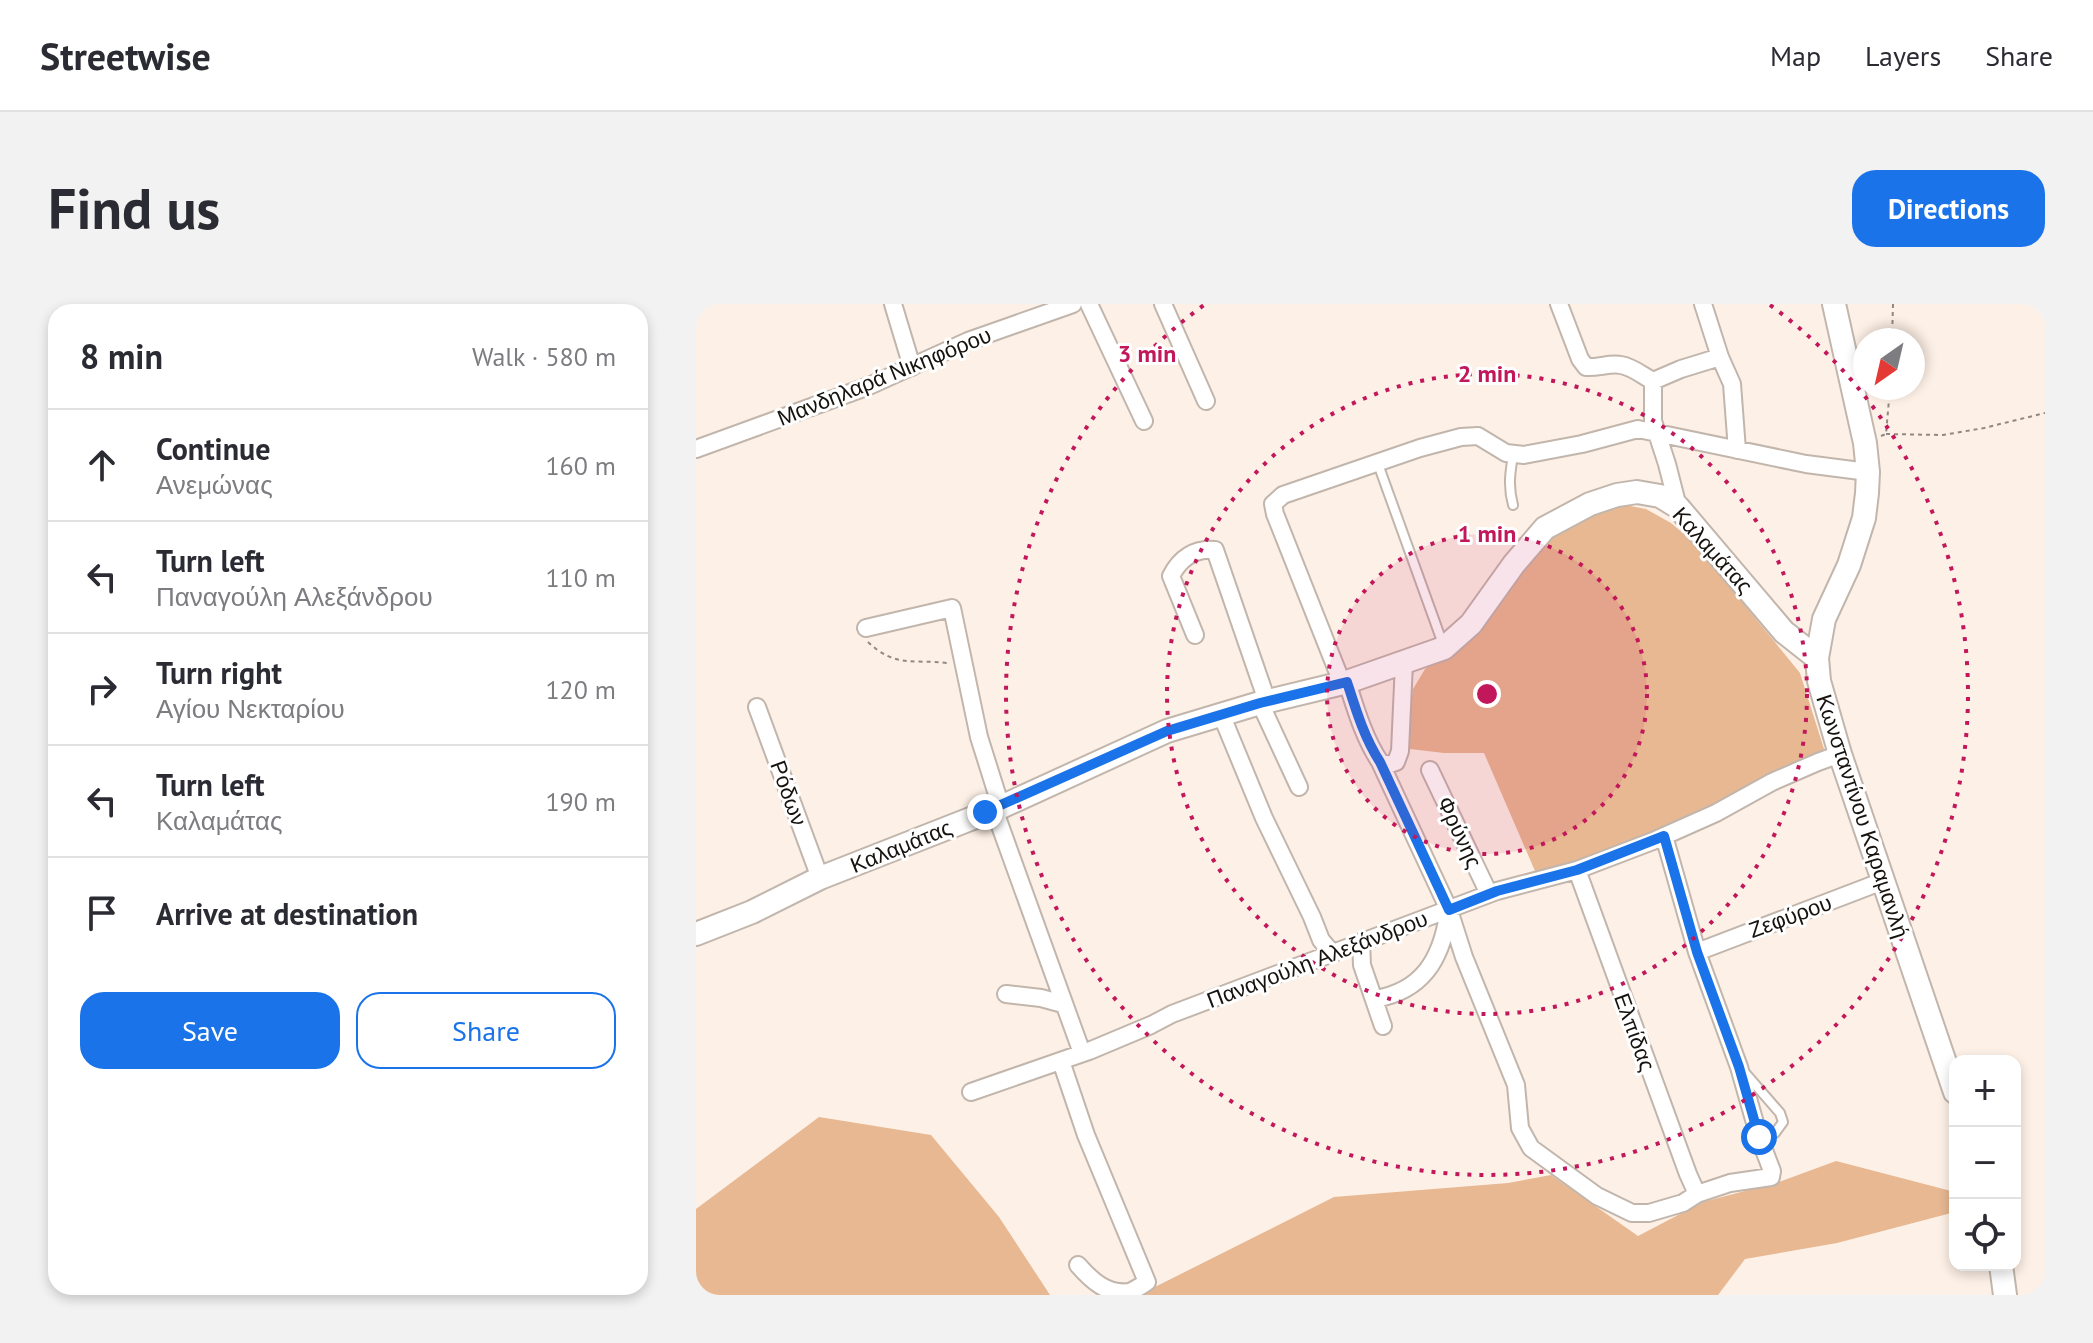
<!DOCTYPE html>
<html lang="en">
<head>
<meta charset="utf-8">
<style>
  :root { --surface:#fff; --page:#f2f2f3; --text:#2b2b33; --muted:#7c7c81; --line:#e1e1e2; --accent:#1a73e8 }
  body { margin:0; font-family:"PT Sans",sans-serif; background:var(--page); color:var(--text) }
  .controls { position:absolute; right:24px; bottom:24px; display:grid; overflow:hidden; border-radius:16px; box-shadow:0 4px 12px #0003 }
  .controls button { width:72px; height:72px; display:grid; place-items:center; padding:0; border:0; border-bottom:2px solid var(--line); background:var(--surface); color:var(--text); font:40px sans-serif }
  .compass { position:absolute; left:1157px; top:24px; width:72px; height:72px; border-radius:50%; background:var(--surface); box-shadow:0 4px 12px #0003; rotate:214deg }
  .stop { position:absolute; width:24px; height:24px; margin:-18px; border:6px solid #1a73e8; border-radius:50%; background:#fff }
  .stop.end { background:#1a73e8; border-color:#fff; box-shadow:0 2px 8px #0008 }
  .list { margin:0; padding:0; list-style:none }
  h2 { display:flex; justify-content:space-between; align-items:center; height:104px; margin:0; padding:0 32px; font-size:34px }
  h2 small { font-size:26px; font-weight:400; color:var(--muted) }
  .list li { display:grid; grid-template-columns:52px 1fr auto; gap:24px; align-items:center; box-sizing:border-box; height:112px; padding:0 32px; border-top:2px solid var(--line) }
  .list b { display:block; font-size:30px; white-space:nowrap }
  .list p { margin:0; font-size:26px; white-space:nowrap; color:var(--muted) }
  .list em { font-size:26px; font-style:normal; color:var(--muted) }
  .actions { display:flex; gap:16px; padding:24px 32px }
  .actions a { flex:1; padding:18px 0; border:2px solid var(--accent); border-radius:24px; text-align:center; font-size:28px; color:var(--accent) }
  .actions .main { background:var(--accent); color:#fff }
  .icon { flex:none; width:44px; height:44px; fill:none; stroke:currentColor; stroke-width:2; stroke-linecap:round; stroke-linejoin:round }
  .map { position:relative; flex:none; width:1349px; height:991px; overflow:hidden; border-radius:24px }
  header { display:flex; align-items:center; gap:48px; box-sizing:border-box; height:112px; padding:0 40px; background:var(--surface); border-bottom:2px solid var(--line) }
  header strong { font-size:38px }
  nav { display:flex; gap:44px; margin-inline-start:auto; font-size:28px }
  .intro { display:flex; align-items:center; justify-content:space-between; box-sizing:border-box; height:192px; padding:0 48px }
  h1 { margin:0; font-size:56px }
  .button { padding:20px 36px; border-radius:24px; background:var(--accent); color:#fff; font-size:28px; font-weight:700 }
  main { display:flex; gap:48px; padding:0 48px }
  aside { flex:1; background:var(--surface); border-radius:24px; box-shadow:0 4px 12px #0003 }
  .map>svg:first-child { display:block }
</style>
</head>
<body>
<header>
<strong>Streetwise</strong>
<nav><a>Map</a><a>Layers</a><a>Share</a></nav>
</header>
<div class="intro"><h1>Find us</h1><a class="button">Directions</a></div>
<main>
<aside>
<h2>8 min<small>Walk · 580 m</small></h2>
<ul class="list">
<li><svg class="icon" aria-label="ahead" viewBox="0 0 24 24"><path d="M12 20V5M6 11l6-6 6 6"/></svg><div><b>Continue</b><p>Ανεμώνας</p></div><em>160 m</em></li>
<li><svg class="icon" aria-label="left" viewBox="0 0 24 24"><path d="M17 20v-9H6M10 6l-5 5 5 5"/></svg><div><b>Turn left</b><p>Παναγούλη Αλεξάνδρου</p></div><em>110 m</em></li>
<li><svg class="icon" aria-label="right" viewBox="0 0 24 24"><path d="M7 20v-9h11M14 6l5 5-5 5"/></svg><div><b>Turn right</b><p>Αγίου Νεκταρίου</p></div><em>120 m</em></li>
<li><svg class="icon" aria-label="left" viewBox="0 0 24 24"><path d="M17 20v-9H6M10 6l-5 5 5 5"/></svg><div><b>Turn left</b><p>Καλαμάτας</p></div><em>190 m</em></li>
<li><svg class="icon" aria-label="arrive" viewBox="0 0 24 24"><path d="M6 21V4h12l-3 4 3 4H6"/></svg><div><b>Arrive at destination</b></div></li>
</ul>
<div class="actions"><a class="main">Save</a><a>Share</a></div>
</aside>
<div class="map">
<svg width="1349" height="991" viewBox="0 0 1349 991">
  <rect width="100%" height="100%" fill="#fdf0e6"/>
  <!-- green -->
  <path fill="#e7b892" d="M929,201L950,205L975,219L994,235L1078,337L1104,369L1128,445L1074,475L964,528L849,569L839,567L788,449H748L714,445L711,430L717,385L729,365L770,337L851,233L896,210Z
    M123,813L235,831L303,913L354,991H0V905Z
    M1140,857L1259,888V908L1141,939L1049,955L1022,991H443L638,893L812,879L855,871L942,932L1007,898L1083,878Z"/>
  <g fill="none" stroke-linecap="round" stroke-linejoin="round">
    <defs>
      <path id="lane" d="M682,160L748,343
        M817,201C812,183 814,169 817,151
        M1050,770L1084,809L1087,818L1079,829L1063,833"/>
      <path id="street" d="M197,0L216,63
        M393,0L448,117
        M467,0L510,97
        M863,0L884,55L890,63C902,64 913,59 925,61C937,63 947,72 957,77L985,65L1024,53L1036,80L1041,146
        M1007,0L1024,53
        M957,77V117L971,160L982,203
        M0,145L173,82L272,37L377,0
        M170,324L256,304L283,433L305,503
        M499,331L475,272C484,254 499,244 519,246L571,397
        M651,378C660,406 668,434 684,458L753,606L768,653L820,781L824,824L835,844L901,892L936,909H953L987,899L1001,890L1034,879L1075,873L1076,867L1063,833L1043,763L1001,648L968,532
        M646,379L579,210L577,200L587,191L724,144L765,133L782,132L810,149L828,151L886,140L942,125L1110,160L1172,168
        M564,399L603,483
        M61,403L124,574
        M525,410L568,514L616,613L625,636L636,649
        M684,458L691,461L700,458L704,447L708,359
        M734,466L793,590
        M298,505L386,749
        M881,566L992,870L1001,890
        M665,638L666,661L687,722
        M1001,648L1187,577
        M310,690L345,694L367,700
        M679,695C726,687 745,656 752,611
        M365,757L390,831L451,978C446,981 439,986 433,988C411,991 395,976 382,961
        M275,788L393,747L455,721L476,710L801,587L881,566L957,537L1020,509L1076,478L1122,458L1144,450"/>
      <path id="secondary" d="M1138,0L1169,139L1172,168L1171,189L1168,214L1153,261L1128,315L1121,354L1123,377L1144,450L1259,788
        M0,630L56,608L124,574L305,503L471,427L564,399L651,378L748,344L775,320L818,260L849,224L894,200L921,191L941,188L964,192L982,203L1088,328L1121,354
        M1305,961L1309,991"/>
    </defs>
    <!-- lane casing -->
    <use href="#lane" stroke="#c2b6ac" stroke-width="12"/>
    <!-- street casing -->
    <use href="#street" stroke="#c2b6ac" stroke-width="20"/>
    <!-- secondary casing -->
    <use href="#secondary" stroke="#c2b6ac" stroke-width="26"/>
    <!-- path -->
    <path stroke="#918981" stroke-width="2" stroke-dasharray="4 4" stroke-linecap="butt" d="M1196,36L1197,0
      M1190,130L1247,131L1288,124L1349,109
      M1185,132L1190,130L1194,84
      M172,338C199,364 218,355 251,359"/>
    <!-- lane -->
    <use href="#lane" stroke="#fff" stroke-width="8"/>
    <!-- street -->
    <use href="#street" stroke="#fff" stroke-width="16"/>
    <!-- secondary -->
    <use href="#secondary" stroke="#fff" stroke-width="22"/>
  </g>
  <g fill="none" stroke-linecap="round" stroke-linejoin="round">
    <!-- route -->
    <path stroke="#1a73e8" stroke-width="10" d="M289,508L471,427L564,399L651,378C660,406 668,433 684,458L753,606L801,587L881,566L968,532L1001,648L1043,763L1063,833"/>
  </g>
  <!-- distance rings -->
  <circle cx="791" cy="390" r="160" fill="#c2185b" fill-opacity=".12"/>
  <g fill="none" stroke="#c2185b" stroke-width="4" stroke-dasharray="4 8">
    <circle cx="791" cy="390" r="160"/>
    <circle cx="791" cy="390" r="320"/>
    <path d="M1074 1A481 481 0 1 1 508 1"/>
  </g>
  <g text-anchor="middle" stroke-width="6" stroke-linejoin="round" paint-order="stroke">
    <!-- street labels -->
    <g font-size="22" fill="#16120e" stroke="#fff">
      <text transform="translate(188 72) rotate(-22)" y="8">Μανδηλαρά Νικηφόρου</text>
      <text transform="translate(1017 246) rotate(48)" y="8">Καλαμάτας</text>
      <text transform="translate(93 489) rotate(70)" y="8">Ρόδων</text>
      <text transform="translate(1167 512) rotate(72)" y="8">Κωνσταντίνου Καραμανλή</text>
      <text transform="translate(764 528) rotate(65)" y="8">Φρύνης</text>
      <text transform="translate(205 542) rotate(-22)" y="8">Καλαμάτας</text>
      <text transform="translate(1094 612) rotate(-20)" y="8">Ζεφύρου</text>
      <text transform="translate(621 655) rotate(-21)" y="8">Παναγούλη Αλεξάνδρου</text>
      <text transform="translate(939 728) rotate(70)" y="8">Ελπίδας</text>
    </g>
  </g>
  <circle cx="791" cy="390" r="12" fill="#c2185b" stroke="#fff" stroke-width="4"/>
  <g font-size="24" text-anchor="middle" font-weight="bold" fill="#c2185b" stroke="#fff" stroke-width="6" stroke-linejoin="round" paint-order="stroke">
    <text x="451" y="58">3 min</text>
    <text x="791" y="78">2 min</text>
    <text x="791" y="238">1 min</text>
  </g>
</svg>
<div class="controls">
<button>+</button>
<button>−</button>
<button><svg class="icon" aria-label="locate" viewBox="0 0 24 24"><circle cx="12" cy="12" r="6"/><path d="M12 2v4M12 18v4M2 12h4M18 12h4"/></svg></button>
</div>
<svg class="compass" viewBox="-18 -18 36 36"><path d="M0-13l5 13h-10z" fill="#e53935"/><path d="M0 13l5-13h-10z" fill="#7c7c81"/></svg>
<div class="stop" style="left:1063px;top:833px"></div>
<div class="stop end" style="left:289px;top:508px"></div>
</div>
</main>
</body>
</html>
